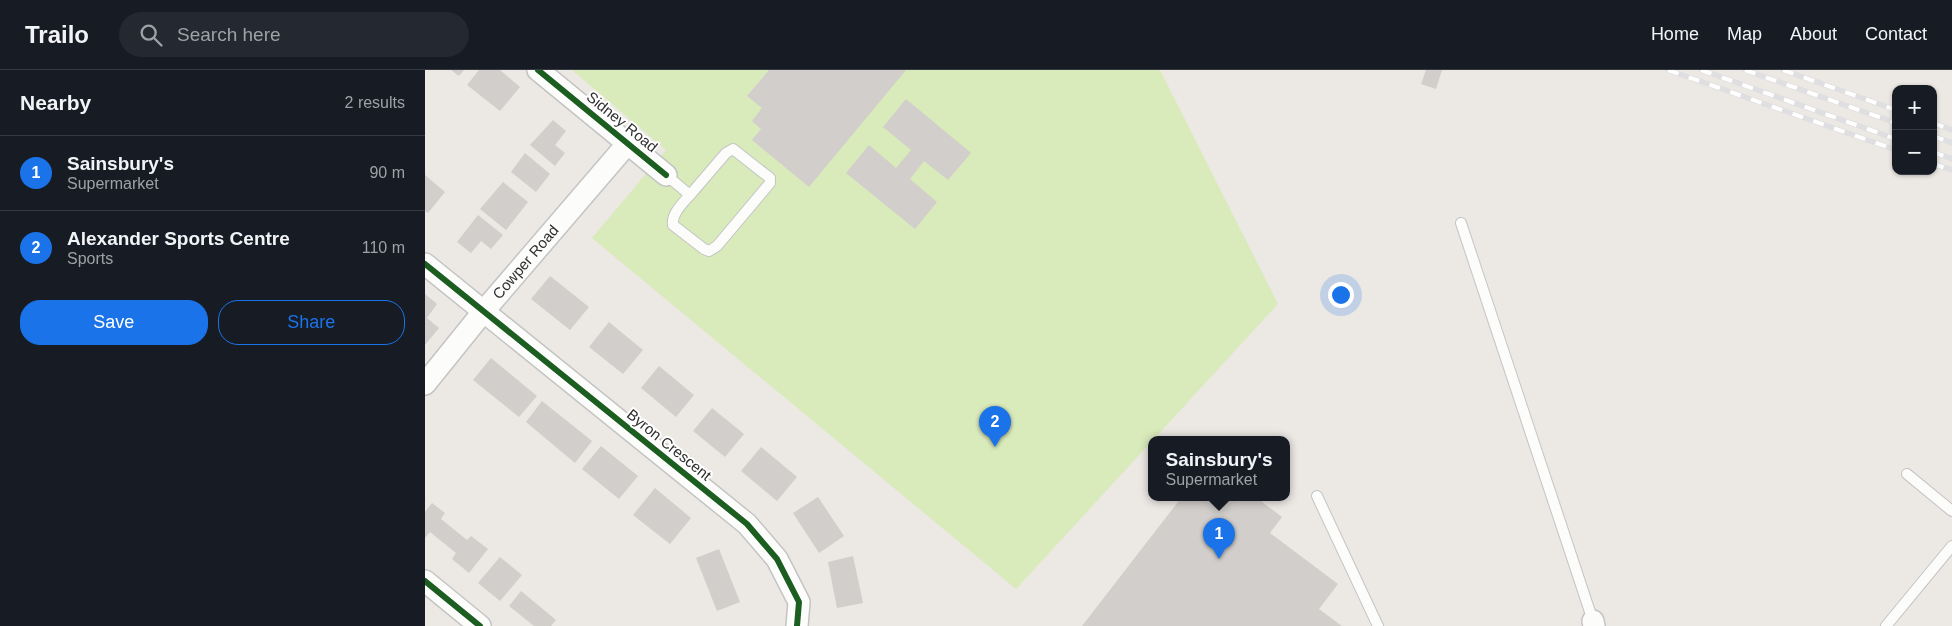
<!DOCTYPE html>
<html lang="en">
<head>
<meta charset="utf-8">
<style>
  :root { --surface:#171b24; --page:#242831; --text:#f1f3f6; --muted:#9ea1a6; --line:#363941; --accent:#1a73e8 }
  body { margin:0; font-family:Arial,sans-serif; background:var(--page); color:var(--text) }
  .controls { position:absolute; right:15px; top:15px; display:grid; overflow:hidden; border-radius:10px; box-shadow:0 1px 4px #0004 }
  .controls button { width:45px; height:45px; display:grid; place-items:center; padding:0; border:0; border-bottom:1px solid var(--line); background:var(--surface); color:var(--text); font:25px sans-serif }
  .you { position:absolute; left:915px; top:224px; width:18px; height:18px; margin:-12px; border:4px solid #fff; border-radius:50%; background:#1a73e8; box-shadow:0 0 0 8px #1a73e833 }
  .badge { display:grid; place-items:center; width:32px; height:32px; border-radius:50%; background:var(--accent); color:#fff; font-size:16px; font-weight:700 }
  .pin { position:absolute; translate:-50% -41px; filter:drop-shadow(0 1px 2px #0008) }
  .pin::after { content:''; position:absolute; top:26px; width:18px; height:15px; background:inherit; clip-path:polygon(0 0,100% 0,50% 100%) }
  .popup { position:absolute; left:723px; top:366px; width:142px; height:65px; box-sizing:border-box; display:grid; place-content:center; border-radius:10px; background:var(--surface); filter:drop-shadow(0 1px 4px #0005); font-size:16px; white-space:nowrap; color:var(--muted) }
  .popup b { font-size:19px; color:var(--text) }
  .popup::after { content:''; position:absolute; left:50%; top:100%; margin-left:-10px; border:10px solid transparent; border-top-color:var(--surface) }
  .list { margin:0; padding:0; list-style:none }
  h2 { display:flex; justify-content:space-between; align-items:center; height:65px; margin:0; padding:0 20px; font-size:21px }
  h2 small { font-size:16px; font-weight:400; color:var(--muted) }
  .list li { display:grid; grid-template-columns:32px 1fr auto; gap:15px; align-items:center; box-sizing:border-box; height:75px; padding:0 20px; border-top:1px solid var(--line) }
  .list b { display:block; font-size:19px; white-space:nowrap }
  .list p { margin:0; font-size:16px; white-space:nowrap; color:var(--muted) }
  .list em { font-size:16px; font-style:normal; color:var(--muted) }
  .actions { display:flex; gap:10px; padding:15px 20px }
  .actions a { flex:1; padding:11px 0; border:1px solid var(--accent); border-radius:20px; text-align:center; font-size:18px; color:var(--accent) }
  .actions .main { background:var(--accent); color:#fff }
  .icon { flex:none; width:28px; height:28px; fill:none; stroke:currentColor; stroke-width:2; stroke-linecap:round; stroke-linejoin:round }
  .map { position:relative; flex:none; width:1527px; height:556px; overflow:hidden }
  header { display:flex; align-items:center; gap:30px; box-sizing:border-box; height:70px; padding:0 25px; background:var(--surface); border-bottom:1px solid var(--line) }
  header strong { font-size:24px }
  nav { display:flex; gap:28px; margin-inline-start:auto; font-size:18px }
  .search { width:350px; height:45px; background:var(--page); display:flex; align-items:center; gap:12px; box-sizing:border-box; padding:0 18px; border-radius:28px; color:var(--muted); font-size:19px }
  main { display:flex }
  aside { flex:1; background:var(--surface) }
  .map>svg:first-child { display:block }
</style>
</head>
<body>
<header>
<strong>Trailo</strong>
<div class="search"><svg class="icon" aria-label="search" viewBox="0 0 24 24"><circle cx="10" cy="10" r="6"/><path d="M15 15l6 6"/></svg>Search here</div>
<nav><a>Home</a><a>Map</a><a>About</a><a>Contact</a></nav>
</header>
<main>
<aside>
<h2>Nearby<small>2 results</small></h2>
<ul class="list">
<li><span class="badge">1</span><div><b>Sainsbury's</b><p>Supermarket</p></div><em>90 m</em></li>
<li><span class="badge">2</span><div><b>Alexander Sports Centre</b><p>Sports</p></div><em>110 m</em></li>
</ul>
<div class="actions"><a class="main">Save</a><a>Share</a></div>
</aside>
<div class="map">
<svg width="1527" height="556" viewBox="0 0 1527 556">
  <rect width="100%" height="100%" fill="#ece8e4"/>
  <!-- pitch -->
  <path fill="#d9eabb" d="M147,0H735L853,234L591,519L167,168L241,80Z"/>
  <!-- building -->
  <path fill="#d1cecb" d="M26,0H39L34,6Z
    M54,0H75L95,17L75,41L42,15Z
    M344,0H481L384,117L327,70L336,59L327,51L337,38L322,26Z
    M1001,0H1017L1011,19L996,14Z
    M481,29L546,83L523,110L499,91L485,109L512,132L490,159L421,103L444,75L471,98L486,80L458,57Z
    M128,50L141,61L130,75L140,83L130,96L105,75Z
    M100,83L125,104L111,122L86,102Z
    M0,105L20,122L3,143L0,141Z
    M78,112L103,132L81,160L55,139Z
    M53,145L78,165L66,179L56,171L46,183L32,172Z
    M125,206L164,237L145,260L106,229Z
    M0,224L12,234L2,248L14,258L0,275Z
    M184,252L218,280L198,304L164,277Z
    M66,288L112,326L94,347L48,310Z
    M234,296L269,325L251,347L216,318Z
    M117,331L167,371L150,393L101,352Z
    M287,338L319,364L300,387L268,361Z
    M176,376L213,406L194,429L157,399Z
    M336,377L372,407L352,431L316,401Z
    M230,418L266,448L245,474L208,445Z
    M393,427L419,466L394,483L368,443Z
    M756,428H832L857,447L845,463L913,514L894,539L917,556H657Z
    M7,433L20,443L16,449L42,470L46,466L63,479L44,503L27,489L31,483L5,462L0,468V442Z
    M294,479L315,532L292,541L271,488Z
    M428,486L438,533L412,538L403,492Z
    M75,487L97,505L75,531L53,513Z
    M96,521L131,550L126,556H109L84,536Z"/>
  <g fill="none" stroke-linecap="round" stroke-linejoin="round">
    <defs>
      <path id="lane" d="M241,105L265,125L301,83L308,79L345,108V113L292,176L284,181L279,179L248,155C246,144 258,133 265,125
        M1036,153L1168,551
        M1482,404L1527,441
        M892,426L953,556
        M1461,556L1527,476"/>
      <g id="street">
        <path d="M113,0L241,105"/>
        <path d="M0,194L322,454L352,489L374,532L372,556"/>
        <path id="s1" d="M0,314L58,242L203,73"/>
        <path d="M0,511L55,556"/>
        <path d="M1168,551L1169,556"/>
      </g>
    </defs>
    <!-- lane casing -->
    <use href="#lane" stroke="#c5c4c5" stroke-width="12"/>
    <!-- street casing -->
    <use href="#street" stroke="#c5c4c5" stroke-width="24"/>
    <!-- lane -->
    <use href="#lane" stroke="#fcfcfb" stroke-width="10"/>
    <!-- street -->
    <use href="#street" stroke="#fcfcfb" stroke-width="21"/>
    <defs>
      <path id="rail" d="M1243,0L1471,80
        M1276,0L1471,69
        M1320,0L1471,53
        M1358,0L1471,40
        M1508,53L1527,60
        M1508,66L1527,73
        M1508,82L1527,89
        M1508,94L1527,100"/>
    </defs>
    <!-- rail casing -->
    <use href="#rail" stroke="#dfdfe1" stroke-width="5.5"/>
    <!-- rail -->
    <use href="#rail" stroke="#fff" stroke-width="4" stroke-dasharray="11" stroke-linecap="butt"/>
    <defs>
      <path id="cycleway" d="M113,0L241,105
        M0,194L322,454L352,489L374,532L372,556
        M0,511L55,556"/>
    </defs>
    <!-- cycleway casing -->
    <use href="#cycleway" stroke="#fff" stroke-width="9"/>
    <!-- cycleway -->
    <use href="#cycleway" stroke="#1b5e20" stroke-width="6"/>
  </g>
  <g text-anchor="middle" stroke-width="4" stroke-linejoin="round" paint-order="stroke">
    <!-- street labels -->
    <g font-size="15" fill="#2e2e2e" stroke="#fff">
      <text transform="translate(197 52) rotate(39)" y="5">Sidney Road</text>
      <text dy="5" stroke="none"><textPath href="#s1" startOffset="158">Cowper Road</textPath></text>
      <text transform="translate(244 375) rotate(39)" y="5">Byron Crescent</text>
    </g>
  </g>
</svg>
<div class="controls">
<button>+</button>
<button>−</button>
</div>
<div class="you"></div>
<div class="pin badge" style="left:794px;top:489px">1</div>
<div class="popup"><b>Sainsbury's</b>Supermarket</div>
<div class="pin badge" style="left:570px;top:377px">2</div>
</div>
</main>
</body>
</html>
